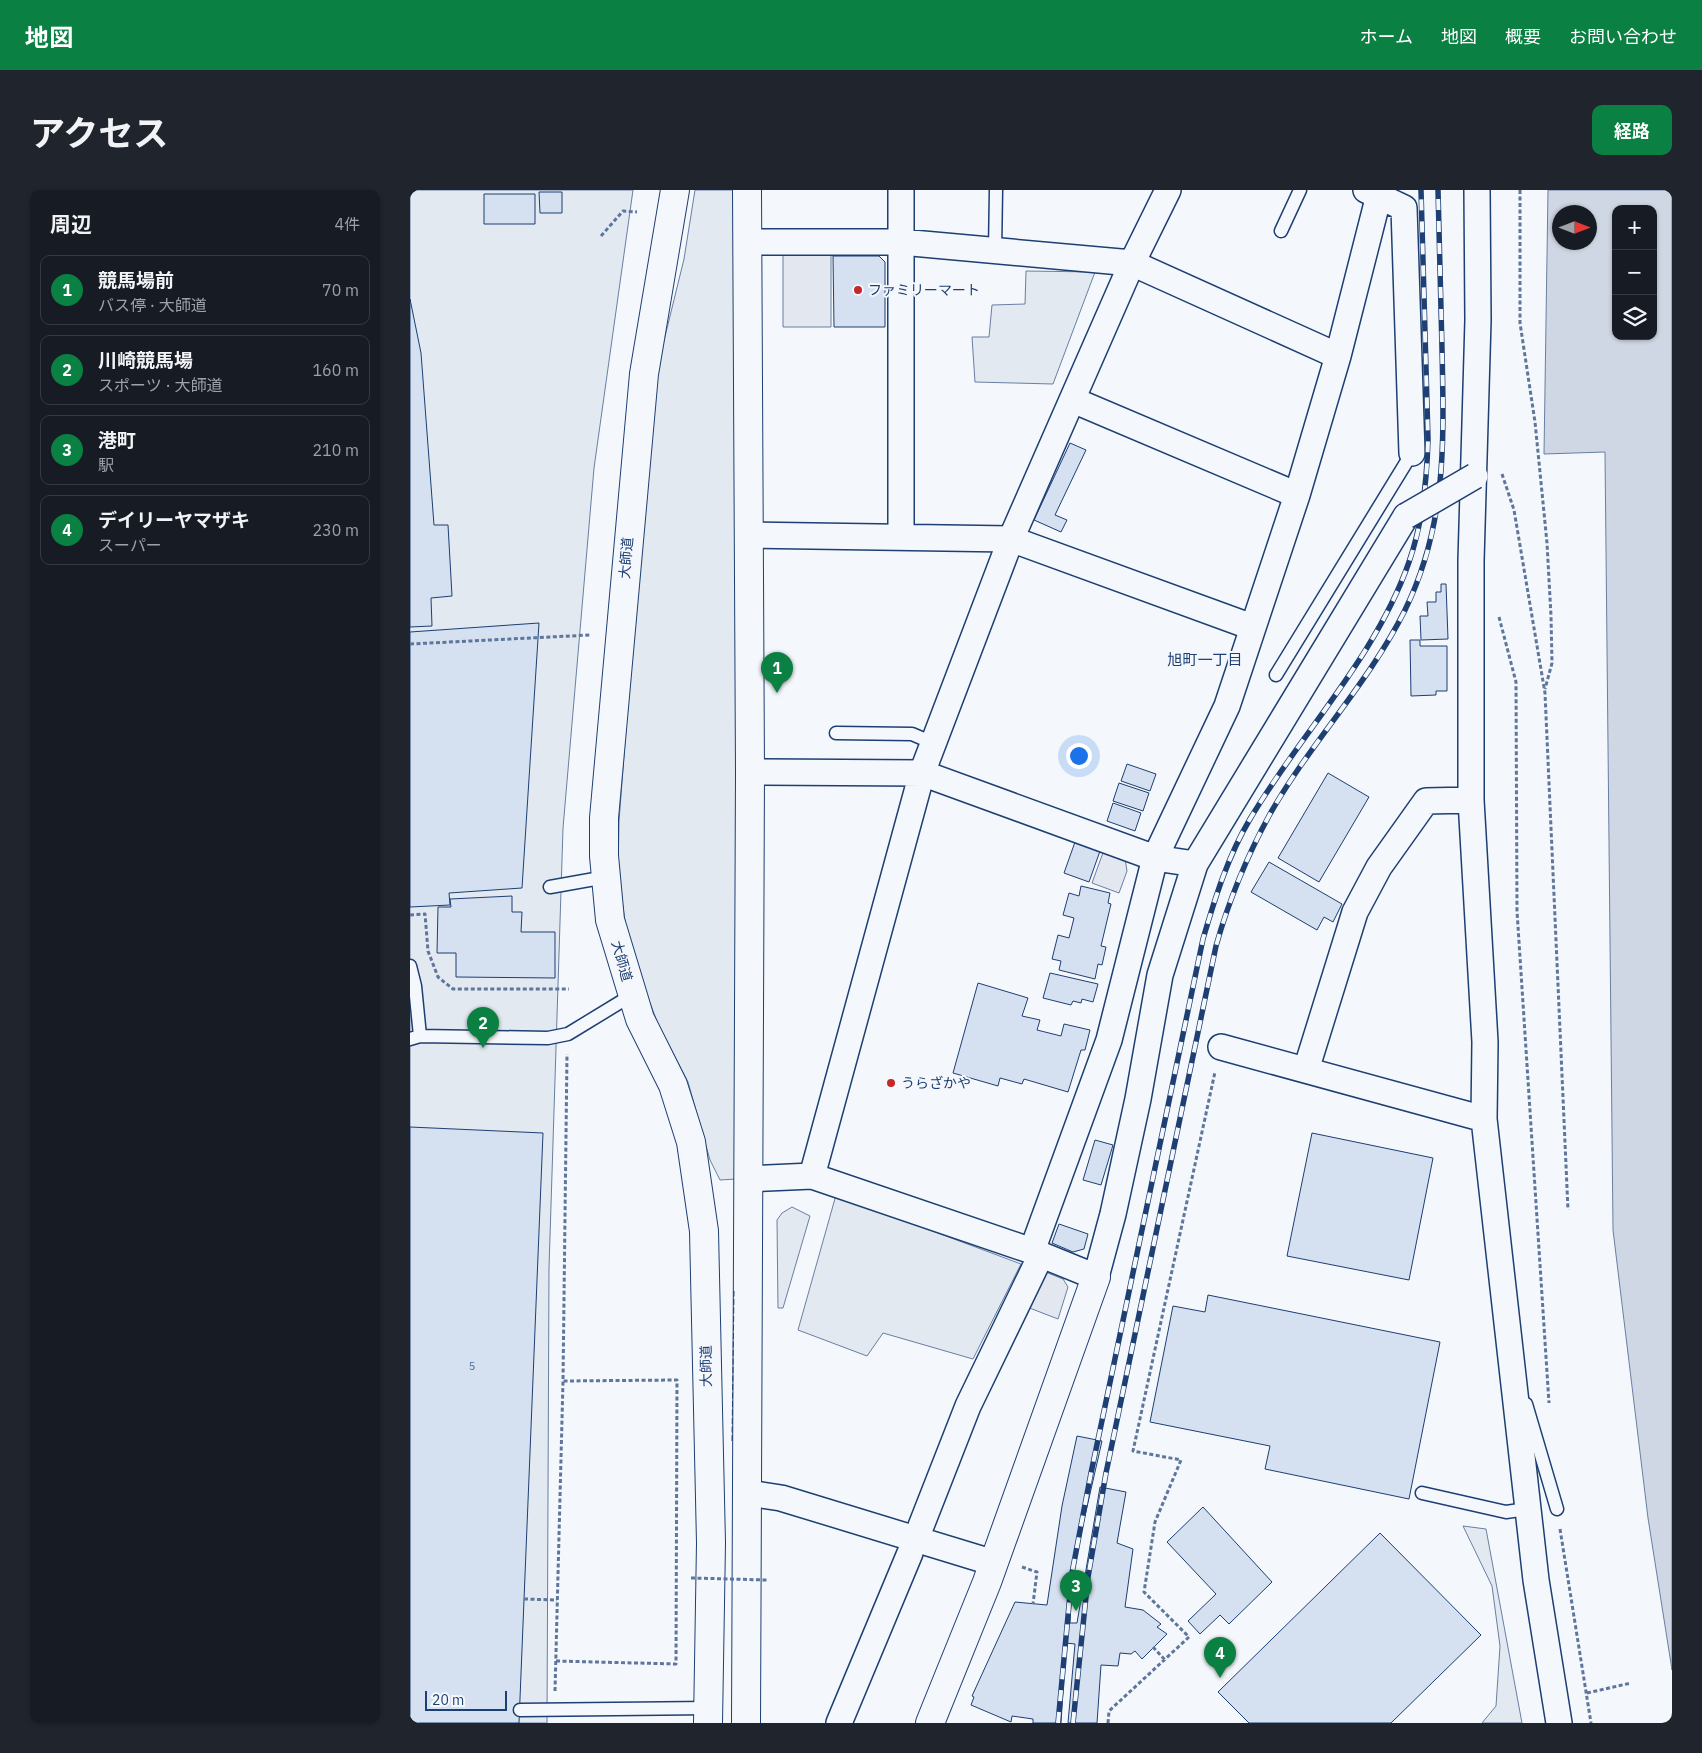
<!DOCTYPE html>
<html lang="ja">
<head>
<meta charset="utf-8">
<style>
  :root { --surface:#171b24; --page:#20242c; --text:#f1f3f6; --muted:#9ea1a6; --line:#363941; --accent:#0b8043 }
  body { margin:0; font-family:"IBM Plex Sans","Noto Sans JP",sans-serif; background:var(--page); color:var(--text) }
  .controls { position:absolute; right:15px; top:15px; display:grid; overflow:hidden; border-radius:10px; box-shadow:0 1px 4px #0004 }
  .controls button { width:45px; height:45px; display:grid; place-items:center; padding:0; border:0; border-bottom:1px solid var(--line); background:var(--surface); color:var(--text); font:25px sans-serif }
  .compass { position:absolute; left:1142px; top:15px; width:45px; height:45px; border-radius:50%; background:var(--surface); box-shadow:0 1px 4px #0004; rotate:90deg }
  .scale { position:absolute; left:15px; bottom:12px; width:82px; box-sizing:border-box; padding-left:5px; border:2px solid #1d3f73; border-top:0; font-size:14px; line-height:18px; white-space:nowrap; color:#1d3f73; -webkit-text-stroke:4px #f4f7fb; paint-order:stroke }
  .you { position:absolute; left:668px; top:565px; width:18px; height:18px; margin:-12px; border:4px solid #fff; border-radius:50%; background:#1a73e8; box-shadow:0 0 0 8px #1a73e833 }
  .badge { display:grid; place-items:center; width:32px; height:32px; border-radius:50%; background:var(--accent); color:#fff; font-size:16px; font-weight:700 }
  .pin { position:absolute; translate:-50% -41px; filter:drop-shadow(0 1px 2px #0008) }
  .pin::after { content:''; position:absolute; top:26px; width:18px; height:15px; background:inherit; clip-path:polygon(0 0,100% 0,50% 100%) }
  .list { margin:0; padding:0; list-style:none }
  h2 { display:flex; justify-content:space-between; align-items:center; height:65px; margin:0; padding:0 20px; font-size:21px }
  h2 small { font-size:16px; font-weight:400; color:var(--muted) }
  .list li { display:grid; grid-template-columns:32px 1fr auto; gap:15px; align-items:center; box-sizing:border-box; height:70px; margin:0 10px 10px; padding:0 10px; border:1px solid var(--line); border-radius:10px }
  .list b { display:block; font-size:19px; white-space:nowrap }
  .list p { margin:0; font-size:16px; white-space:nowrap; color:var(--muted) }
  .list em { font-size:16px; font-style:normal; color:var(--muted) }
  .icon { flex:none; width:28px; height:28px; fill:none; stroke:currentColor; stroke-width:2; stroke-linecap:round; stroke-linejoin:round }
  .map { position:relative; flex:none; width:1262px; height:1533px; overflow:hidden; border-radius:10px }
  header { display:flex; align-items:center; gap:30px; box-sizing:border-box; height:70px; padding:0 25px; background:var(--accent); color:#fff }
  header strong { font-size:24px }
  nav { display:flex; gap:28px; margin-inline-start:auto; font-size:18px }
  .intro { display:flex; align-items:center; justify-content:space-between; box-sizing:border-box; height:120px; padding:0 30px }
  h1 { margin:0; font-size:35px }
  .button { padding:12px 22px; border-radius:10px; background:var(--accent); color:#fff; font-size:18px; font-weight:700 }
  main { display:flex; gap:30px; padding:0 30px }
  aside { flex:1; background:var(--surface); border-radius:10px; box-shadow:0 1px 4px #0004 }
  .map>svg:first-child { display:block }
</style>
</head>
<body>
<header>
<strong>地図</strong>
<nav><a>ホーム</a><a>地図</a><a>概要</a><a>お問い合わせ</a></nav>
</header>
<div class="intro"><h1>アクセス</h1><a class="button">経路</a></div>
<main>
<aside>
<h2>周辺<small>4件</small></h2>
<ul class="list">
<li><span class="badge">1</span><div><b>競馬場前</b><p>バス停 · 大師道</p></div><em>70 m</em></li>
<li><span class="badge">2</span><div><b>川崎競馬場</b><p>スポーツ · 大師道</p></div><em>160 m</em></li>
<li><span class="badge">3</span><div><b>港町</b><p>駅</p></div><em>210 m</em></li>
<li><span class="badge">4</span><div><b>デイリーヤマザキ</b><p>スーパー</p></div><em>230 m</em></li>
</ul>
</aside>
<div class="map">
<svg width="1262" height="1533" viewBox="0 0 1262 1533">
  <rect width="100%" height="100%" fill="#f4f7fb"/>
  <!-- green -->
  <path fill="#e3e9f0" stroke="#687fa3" d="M0,0H223L184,278L153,638L139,1078L137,1533H0Z
    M285,0H327L326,989L310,990L300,970L278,892L248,834L229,784L216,738L208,683L209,632L223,445L249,171L274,69Z
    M616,81L685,82L643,194L565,192L562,147H579L582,115L615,114Z
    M426,1005L611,1074L563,1169L473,1143L457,1166L388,1140Z
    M382,1017L400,1026L373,1118H368L367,1030L372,1023Z
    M1053,1336L1076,1339L1112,1533H1072L1086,1516L1090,1456L1082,1396Z"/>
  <!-- parking -->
  <path fill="#e3e8f0" stroke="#687fa3" d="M373,63H421V137H373Z
    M694,660L715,668L717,681L709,703L682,693Z
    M633,1081L653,1089L658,1097L648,1129L617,1117Z"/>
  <!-- water -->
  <path fill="#cfd7e4" stroke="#687fa3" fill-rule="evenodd" d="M1138,0H1262V1480L1238,1328L1203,1040L1195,262L1134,264ZM1206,19H1243V146H1206ZM1150,22H1180V52H1150Z"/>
  <!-- building -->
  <path fill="#d5e0f0" stroke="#1d3f73" d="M129,2H152V23H130Z
    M74,4H125V34H74Z
    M423,66H469L475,72V137H424Z
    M0,109L11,163L24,335H38L42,406L21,408L22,436L0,437Z
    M660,253L676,260L645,325L657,330L651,342L624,330Z
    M1031,394H1036L1038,449L1011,450L1010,426H1018L1017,412H1026V402H1031Z
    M129,433L112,698L39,703L40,715L0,717V442Z
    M1000,450H1010V456H1037V501H1026V505L1001,506Z
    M717,574L746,584L740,601L711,591Z
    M918,583L959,607L909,692L868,668Z
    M709,593L739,603L733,621L703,611Z
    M703,613L731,623L725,641L697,631Z
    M665,652L690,661L679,692L654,683Z
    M859,672L932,714L923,732L914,727L907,740L841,702Z
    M671,696L700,703L698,713L701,714L691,756L696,757L692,775L688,774L685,789L649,780L651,771L642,769L648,745L659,748L664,728L653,725L659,703L669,706Z
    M102,706V722H112L111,742H145V788L46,787V763H27L28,717H41L40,709Z
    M640,783L688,794L683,812L672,809L671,813L663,811L661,815L633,808Z
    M568,793L618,808L612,826L630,830L627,840L651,846L654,834L680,840L675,860H671L658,902L614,889L612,894L590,888L588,896L543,883Z
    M0,937L133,943L109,1533H0Z
    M902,943L1023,968L999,1090L877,1066Z
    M685,950L703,955L691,995L673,990Z
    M649,1034L678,1044L674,1059L663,1062L642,1053Z
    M798,1105L1030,1152L999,1309L855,1279L860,1256L740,1232L763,1116L795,1122Z
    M667,1246L692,1251L662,1383L660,1433H667L690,1297L716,1302L707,1353L723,1359L715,1417L733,1420L751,1434L747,1437L757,1444L732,1469L725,1461L721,1464L710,1463L708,1476L691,1475L687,1533H658L665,1454L656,1453L651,1533H623V1529L602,1526L601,1532L561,1515L564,1507L562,1506L605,1412L637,1415L652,1316Z
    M793,1317L862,1392L819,1434L810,1425L790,1444L778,1431L806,1404L757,1352Z
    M970,1343L1071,1445L981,1533H839L808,1502Z"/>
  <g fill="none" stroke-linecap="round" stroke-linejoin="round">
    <defs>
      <path id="service" d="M871,41L890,0
        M585,61L586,0
        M866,485L1002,263
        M426,543L502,544L523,553
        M140,697L196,687
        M0,776L5,796L10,846
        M0,849L10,846L138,848L158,844L222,805
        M1116,1214L1147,1319
        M1012,1303L1096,1322L1117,1319
        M110,1520L299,1518"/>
      <path id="minor" d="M491,0V347
        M956,0L994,18L1002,263
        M1067,0L1068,130L1061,371V610L1075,852L1074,929L1126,1390L1149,1533
        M337,52H491L722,73L928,166
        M663,210L887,305
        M339,345L601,349L842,437
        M340,582L512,583L745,668L785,674
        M811,857L1074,929
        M896,880L945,722L969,677L1016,611L1061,610
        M402,986L512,583L601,349L722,73L758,0
        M338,989L402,986L622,1061L686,1087L703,1024L728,909L750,785L785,674L996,326
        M622,1061L699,850L745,668L817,516L887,305L928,166L969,5
        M338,1303L371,1308L584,1373
        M511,1336L558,1216L631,1065
        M429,1533L500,1363"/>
      <path id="tertiary" d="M520,1533L577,1392L686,1087"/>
      <path id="trunk" d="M265,0L234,184L194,628V666L200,730L230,829L263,895L281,952L294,1041L301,1353L298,1533
        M336,1533L340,582L337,0"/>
    </defs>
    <!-- service casing -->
    <use href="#service" stroke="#1d3f73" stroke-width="15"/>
    <!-- minor casing -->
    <use href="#minor" stroke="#1d3f73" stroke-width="28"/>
    <!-- tertiary casing -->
    <use href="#tertiary" stroke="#1d3f73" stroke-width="30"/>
    <!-- trunk casing -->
    <use href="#trunk" stroke="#1d3f73" stroke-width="30"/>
    <!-- path -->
    <path stroke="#5e769c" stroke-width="3" stroke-dasharray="4 2.5" stroke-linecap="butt" d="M1110,0V133L1125,232L1137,353L1141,426L1142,473L1135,499
      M191,46L213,21L227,22
      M1092,284L1104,320L1135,503L1158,1020
      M1089,427L1106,492L1107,721L1139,1213
      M0,454L180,445
      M0,725L15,724L18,761L28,787L43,799H159
      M1150,1339L1181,1533
      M612,1377L627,1382L623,1414
      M114,1409L147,1410
      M743,1457L755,1470
      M146,1471L266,1474L267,1190L153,1191
      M145,1501L153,1191L157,864
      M1177,1503L1221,1493
      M698,1533L699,1521L779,1447L734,1402L745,1332L771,1270L723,1261L805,882"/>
    <!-- service -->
    <use href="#service" stroke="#f4f7fb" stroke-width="12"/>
    <!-- minor -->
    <use href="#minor" stroke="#f4f7fb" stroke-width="25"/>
    <!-- tertiary -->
    <use href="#tertiary" stroke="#f4f7fb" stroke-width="28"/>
    <!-- trunk -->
    <use href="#trunk" stroke="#f4f7fb" stroke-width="28"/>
    <defs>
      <path id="rail" d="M648,1533L662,1383L681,1283L793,749C805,708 818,666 840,629C891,543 966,467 999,372C1013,332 1017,290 1018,249L1011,0
        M663,1533L678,1387L696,1283L806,756C819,710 837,666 860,624C900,553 959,493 995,420C1037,334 1034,252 1032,159C1031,106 1029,53 1028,0"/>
    </defs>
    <!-- rail casing -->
    <use href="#rail" stroke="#1d3f73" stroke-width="5.5"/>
    <!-- rail -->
    <use href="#rail" stroke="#f4f7fb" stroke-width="4" stroke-dasharray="11" stroke-linecap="butt"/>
    <defs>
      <path id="minor-bridge" d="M996,326L1065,286"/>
    </defs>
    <!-- minor-bridge casing -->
    <use href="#minor-bridge" stroke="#1d3f73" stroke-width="28" stroke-linecap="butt"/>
    <!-- path-bridge -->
    <path stroke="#5e769c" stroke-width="3" stroke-dasharray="4 2.5" stroke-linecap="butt" d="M281,1388L357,1390"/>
    <!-- minor-bridge -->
    <use href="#minor-bridge" stroke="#f4f7fb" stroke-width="25"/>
    <!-- fence -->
    <path stroke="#1d3f73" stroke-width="1" stroke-dasharray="6 2.5" stroke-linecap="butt" d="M322,1251L324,1101"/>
  </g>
  <!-- markers -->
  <g fill="#c62828" stroke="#f4f7fb" stroke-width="2">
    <circle cx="448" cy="100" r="5"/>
    <circle cx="481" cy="893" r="5"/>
  </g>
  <g text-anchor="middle" stroke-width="4" stroke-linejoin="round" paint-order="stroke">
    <!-- number labels -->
    <g font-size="11" fill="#4b6792">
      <text x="62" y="1180">5</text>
    </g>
    <!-- poi labels -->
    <g font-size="14" fill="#1d3f73" stroke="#f4f7fb" text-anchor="start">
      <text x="458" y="105">ファミリーマート</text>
      <text x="491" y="898">うらざかや</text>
    </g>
    <!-- street labels -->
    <g font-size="14" fill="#1d3f73" stroke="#f4f7fb">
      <text transform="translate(216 368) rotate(-85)" y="5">大師道</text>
      <text transform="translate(212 771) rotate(74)" y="5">大師道</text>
      <text transform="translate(296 1176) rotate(-91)" y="5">大師道</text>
    </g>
    <!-- neighbourhood labels -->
    <g font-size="15" fill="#1d3f73" stroke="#f4f7fb">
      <text x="795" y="475">旭町一丁目</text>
    </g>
  </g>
</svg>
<div class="controls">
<button>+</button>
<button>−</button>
<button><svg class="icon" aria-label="layers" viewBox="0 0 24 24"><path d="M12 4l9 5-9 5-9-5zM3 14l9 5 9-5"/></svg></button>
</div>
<svg class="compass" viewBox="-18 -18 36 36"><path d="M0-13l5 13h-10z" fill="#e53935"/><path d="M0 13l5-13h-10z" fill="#9ea1a6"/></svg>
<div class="scale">20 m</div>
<div class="you"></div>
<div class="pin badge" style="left:367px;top:503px">1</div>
<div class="pin badge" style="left:73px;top:858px">2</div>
<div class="pin badge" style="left:666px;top:1421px">3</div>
<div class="pin badge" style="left:810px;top:1488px">4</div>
</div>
</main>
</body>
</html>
